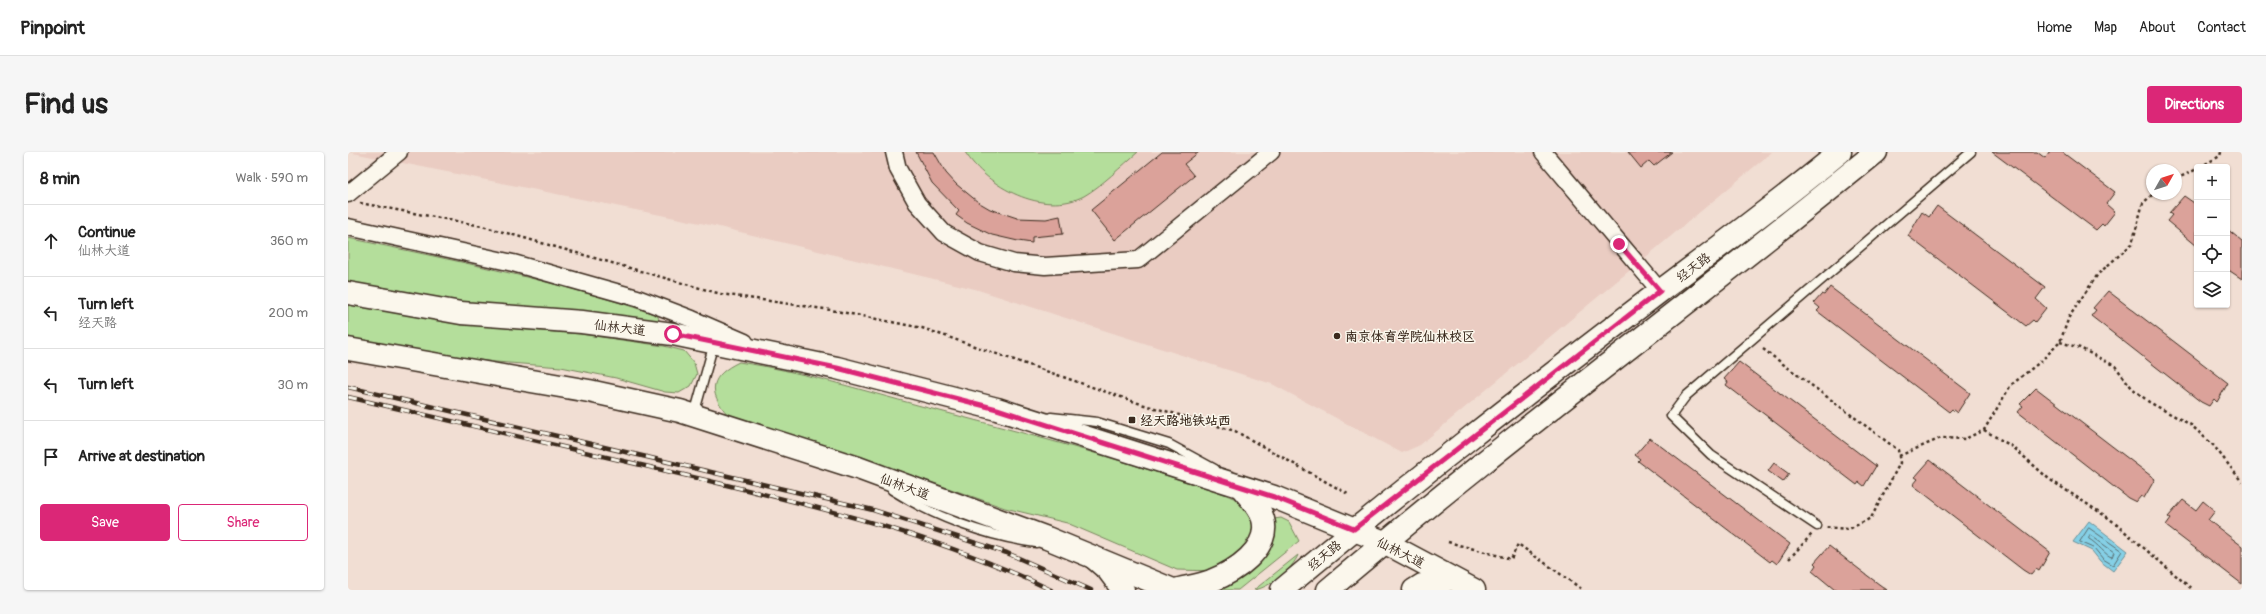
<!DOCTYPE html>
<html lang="en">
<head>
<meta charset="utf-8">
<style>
  :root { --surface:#fff; --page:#f6f6f6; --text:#222; --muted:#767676; --line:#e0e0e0; --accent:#db2777 }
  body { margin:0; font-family:Pangolin,"LXGW WenKai TC",sans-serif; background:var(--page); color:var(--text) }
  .controls { position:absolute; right:12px; top:12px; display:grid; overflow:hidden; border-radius:4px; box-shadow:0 1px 3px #0004 }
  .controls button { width:36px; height:36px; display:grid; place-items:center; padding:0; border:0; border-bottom:1px solid var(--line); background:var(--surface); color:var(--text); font:20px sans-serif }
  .compass { position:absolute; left:1798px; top:12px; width:36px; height:36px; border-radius:50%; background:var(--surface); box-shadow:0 1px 3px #0004; rotate:51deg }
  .stop { position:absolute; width:12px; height:12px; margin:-9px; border:3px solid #db2777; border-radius:50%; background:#fff }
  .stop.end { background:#db2777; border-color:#fff; box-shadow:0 1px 4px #0008 }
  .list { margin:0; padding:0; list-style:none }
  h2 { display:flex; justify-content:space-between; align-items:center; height:52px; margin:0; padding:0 16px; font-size:17px }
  h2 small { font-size:13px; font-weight:400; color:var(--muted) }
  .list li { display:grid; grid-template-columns:26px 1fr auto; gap:12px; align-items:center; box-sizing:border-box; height:72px; padding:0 16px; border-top:1px solid var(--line) }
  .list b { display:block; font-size:15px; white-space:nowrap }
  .list p { margin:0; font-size:13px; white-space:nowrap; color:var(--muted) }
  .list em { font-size:13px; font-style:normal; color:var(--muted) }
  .actions { display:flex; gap:8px; padding:12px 16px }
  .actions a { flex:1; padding:9px 0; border:1px solid var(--accent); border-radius:4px; text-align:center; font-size:14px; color:var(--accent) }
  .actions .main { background:var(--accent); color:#fff }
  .icon { flex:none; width:22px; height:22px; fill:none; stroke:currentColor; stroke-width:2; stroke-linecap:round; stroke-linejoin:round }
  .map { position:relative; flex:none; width:1894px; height:438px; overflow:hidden; border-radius:4px }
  header { display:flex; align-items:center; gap:24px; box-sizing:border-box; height:56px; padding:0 20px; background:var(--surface); border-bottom:1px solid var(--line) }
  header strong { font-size:19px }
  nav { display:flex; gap:22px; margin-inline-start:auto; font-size:14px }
  .intro { display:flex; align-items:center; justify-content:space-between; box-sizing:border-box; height:96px; padding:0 24px }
  h1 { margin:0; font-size:28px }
  .button { padding:10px 18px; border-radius:4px; background:var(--accent); color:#fff; font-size:14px; font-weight:700 }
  main { display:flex; gap:24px; padding:0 24px }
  aside { flex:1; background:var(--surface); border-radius:4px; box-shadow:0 1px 3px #0004 }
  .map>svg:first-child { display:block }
</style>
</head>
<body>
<header>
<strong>Pinpoint</strong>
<nav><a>Home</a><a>Map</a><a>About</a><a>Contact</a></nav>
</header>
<div class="intro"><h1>Find us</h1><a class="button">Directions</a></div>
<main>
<aside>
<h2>8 min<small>Walk · 590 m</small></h2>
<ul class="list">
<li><svg class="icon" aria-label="ahead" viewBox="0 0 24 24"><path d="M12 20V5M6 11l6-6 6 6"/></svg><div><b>Continue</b><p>仙林大道</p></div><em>360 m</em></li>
<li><svg class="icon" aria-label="left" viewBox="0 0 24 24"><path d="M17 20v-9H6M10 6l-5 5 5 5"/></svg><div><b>Turn left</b><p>经天路</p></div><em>200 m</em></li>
<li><svg class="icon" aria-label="left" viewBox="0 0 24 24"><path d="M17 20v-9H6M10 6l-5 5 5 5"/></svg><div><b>Turn left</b></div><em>30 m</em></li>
<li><svg class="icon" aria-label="arrive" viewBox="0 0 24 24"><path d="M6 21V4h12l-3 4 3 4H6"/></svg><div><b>Arrive at destination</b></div></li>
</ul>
<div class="actions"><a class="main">Save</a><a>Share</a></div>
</aside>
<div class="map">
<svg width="1894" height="438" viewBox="0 0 1894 438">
  <rect width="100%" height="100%" fill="#f1ded3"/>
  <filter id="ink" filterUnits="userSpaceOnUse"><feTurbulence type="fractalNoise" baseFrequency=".025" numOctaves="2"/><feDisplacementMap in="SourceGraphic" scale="8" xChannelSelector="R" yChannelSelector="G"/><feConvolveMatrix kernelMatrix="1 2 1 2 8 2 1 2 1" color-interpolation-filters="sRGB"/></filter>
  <g filter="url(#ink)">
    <!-- built -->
    <path fill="#eaccc2" d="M0,0H1424L1072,293L1054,301L924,232L627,137L367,74Z"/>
    <!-- green -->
    <path fill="#b4de9b" stroke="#78845c" d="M617,0H790C775,13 752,35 736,44C695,65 639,35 617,0Z
      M0,86C103,108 209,128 309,163L311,167L308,172L98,148L0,131Z
      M0,152L53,162L158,176L232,182L316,194L336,199L346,211L349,222L343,234L331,241L317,240L268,226L213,215L148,210L88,203L0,187Z
      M391,210C452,219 513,238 573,254C660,277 747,299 832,328C850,334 886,342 899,355C909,367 907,382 903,395L867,419L829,418L719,371L657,356L500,301L380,263C359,239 362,224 391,210Z
      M933,366L941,370L951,389L890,438H875L873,433L926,367Z
      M950,403C945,417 921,436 906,438Z"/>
    <!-- water -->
    <path fill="#85d0e6" stroke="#678e96" d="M1741,369L1780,399L1765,419L1752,409L1744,399L1725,390Z"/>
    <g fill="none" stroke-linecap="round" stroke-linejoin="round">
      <!-- shore -->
      <path stroke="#596c6e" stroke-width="1" d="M1741,376L1774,399L1765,413L1755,407L1746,396L1732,390Z
        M1742,383L1766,400L1764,405C1759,405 1749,391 1741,387Z"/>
    </g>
    <!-- building -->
    <path fill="#dba29a" stroke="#3b2a1e" d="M568,0H586L598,21L608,32L630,50L642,57L669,66L698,67L712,64L715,82L684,85V91L670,89L644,83L619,71L608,63L611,59L584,31Z
      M814,0H851L836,12L846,24L767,88L743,58Z
      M1280,0H1324L1306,14L1301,9L1293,16Z
      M1644,0H1689L1697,6L1701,0H1714L1767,40L1758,52L1767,60L1756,74L1754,72L1748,78Z
      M1836,44L1849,53V94L1819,69L1824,63L1821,61Z
      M1589,54L1697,135L1688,147L1698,156L1687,170L1685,168L1678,174L1560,84L1574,60L1581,65Z
      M1879,77L1894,89V127L1879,117Z
      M1482,135L1622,241L1609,261L1604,257L1601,260L1469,159L1472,156L1466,151L1474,142L1476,143Z
      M1760,139L1880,231L1869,250L1866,247L1861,254L1853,250L1743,164L1748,158L1745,156Z
      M1391,210L1528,314L1516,334L1511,330L1509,333L1378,233L1380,230L1376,227Z
      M1688,236L1807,327L1796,346L1793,344L1788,350L1780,346L1670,260L1675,254L1672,252Z
      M1302,286L1442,392L1429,412L1424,408L1422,410L1290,309L1292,307L1287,303Z
      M1582,308L1702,400L1691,419L1688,417L1683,423L1675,418L1565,333L1570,327L1567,325Z
      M1426,311L1441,322L1435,330L1420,319Z
      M1835,348L1848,358L1855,349L1867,359L1860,368L1894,394V432L1818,374L1823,367L1820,365Z
      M1481,394L1520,424L1539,438H1487L1464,419L1468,413L1466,411Z"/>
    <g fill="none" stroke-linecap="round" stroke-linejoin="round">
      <defs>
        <path id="lane" d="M346,263L366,191
          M703,265L749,270L821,292L867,317
          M544,338C586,365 638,384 688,391
          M1469,374L1363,303L1323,264L1338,244L1623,0"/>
        <path id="street" d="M546,0L550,17L569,51L596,81L632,101L666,111L697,114L790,108L923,0
          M1195,0L1312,139
          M0,42L51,0
          M0,75L165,111L289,146L344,167L397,190"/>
        <path id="secondary" d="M746,406L760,418L775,438
          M934,438C1057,335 1184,237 1311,140C1372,94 1433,49 1492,0
          M980,438C1158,287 1347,148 1528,0"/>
        <path id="primary" d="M0,141L113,161L234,170L325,182L489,216L649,257L926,345L1036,390L1126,438
          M0,197L241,239L332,259L510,316L699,386L825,438
          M827,438C839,435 852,433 863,429C886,420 923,397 915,367C912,355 900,344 892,334
          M1066,438L1074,433L1105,427"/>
      </defs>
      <!-- lane casing -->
      <use href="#lane" stroke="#3b2a1e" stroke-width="11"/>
      <!-- street casing -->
      <use href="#street" stroke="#3b2a1e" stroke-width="19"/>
      <!-- secondary casing -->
      <use href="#secondary" stroke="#3b2a1e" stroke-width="25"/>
      <!-- primary casing -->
      <use href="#primary" stroke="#3b2a1e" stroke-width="25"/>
      <!-- path -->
      <path stroke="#3b2a1e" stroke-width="2.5" stroke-dasharray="3 3" stroke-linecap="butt" d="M1852,15L1872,4L1873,0
        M1828,27L1849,17
        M12,51L134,74L373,142L483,158L574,176L793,252L887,279L1000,342
        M1712,190L1732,196L1767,214L1784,236L1801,250L1843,273L1866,294L1894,330
        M1415,197L1550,298L1552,311L1523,366L1501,377L1477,375
        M1636,278L1665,295L1701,327L1762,367L1845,438
        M1551,304L1593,286L1617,287L1636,278L1663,233L1692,210L1712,190L1721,165L1750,122L1784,92L1795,51L1805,42
        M1100,390L1163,407L1170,392L1235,438
        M1441,407L1464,382"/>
      <!-- lane -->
      <use href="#lane" stroke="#fbf7ec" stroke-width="8"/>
      <!-- street -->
      <use href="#street" stroke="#fbf7ec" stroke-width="16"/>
      <!-- secondary -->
      <use href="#secondary" stroke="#fbf7ec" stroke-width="22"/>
      <!-- primary -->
      <use href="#primary" stroke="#fbf7ec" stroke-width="22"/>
      <defs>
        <path id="rail" d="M0,235L525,358L659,401L743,438
          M0,245C112,271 224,297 336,323C460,352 588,382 703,438"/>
      </defs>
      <!-- rail casing -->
      <use href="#rail" stroke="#3b2a1e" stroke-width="4.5"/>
      <!-- rail -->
      <use href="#rail" stroke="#fbf7ec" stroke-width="3" stroke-dasharray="9" stroke-linecap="butt"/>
    </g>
  </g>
  <g fill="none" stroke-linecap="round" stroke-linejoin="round" filter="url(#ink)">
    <!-- route -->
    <path stroke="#db2777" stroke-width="5" d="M325,182L489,216L649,257L926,345L1006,377L1312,139L1271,92"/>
  </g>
  <!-- markers -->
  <g fill="#3b2a1e" stroke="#fbf7ec" stroke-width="1.5">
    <circle cx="989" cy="184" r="4"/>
    <rect x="780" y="264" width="8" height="8" rx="2"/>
  </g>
  <g text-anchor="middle" stroke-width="3" stroke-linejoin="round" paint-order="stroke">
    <!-- street labels -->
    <g font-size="13" fill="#3b2a1e" stroke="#fbf7ec">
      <text transform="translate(1345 115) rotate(-37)" y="5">经天路</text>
      <text transform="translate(272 175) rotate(7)" y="5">仙林大道</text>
      <text transform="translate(557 334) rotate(20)" y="5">仙林大道</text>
      <text transform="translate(1053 400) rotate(27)" y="5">仙林大道</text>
      <text transform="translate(976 403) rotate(-40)" y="5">经天路</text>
    </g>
    <!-- poi labels -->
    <g font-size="13" font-weight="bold" fill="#3b2a1e" stroke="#fbf7ec" text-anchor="start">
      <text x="997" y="189">南京体育学院仙林校区</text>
      <text x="792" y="273">经天路地铁站西</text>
    </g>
  </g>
</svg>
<div class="controls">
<button>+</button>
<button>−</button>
<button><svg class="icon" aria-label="locate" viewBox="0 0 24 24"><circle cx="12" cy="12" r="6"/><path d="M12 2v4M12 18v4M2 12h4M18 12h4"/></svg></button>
<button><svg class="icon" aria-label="layers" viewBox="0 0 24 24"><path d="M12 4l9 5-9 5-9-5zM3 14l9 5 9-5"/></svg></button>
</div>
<svg class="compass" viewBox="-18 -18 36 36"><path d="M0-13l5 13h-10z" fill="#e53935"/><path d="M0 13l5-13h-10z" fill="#767676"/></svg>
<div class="stop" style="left:325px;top:182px"></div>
<div class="stop end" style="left:1271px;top:92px"></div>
</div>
</main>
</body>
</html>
